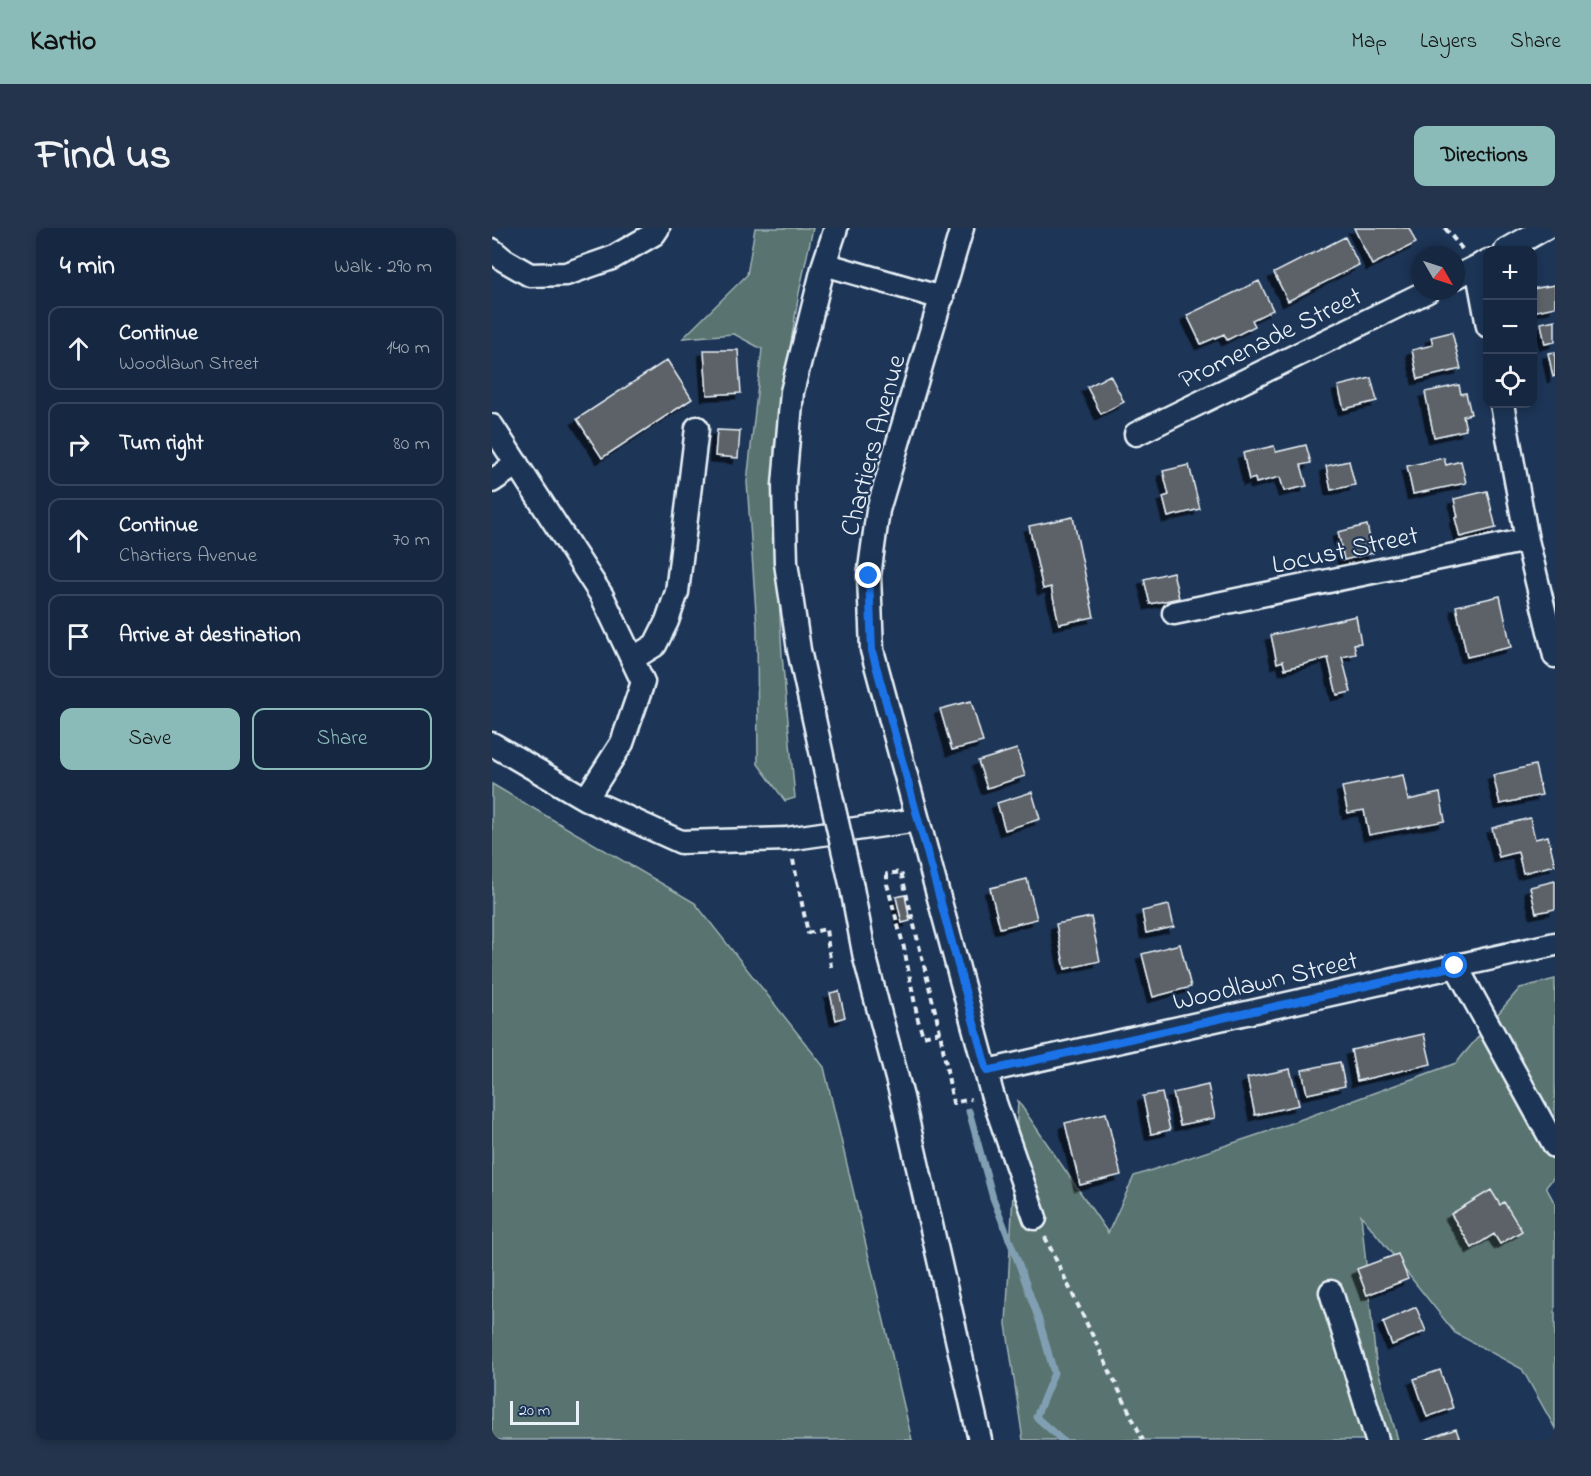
<!DOCTYPE html>
<html lang="en">
<head>
<meta charset="utf-8">
<style>
  :root { --surface:#162841; --page:#23344c; --text:#f1f3f6; --muted:#9ea6b1; --line:#35445a; --accent:#8bbbb9 }
  body { margin:0; font-family:"Indie Flower",sans-serif; background:var(--page); color:var(--text) }
  .controls { position:absolute; right:18px; top:18px; display:grid; overflow:hidden; border-radius:12px; box-shadow:0 3px 9px #0003 }
  .controls button { width:54px; height:54px; display:grid; place-items:center; padding:0; border:0; border-bottom:2px solid var(--line); background:var(--surface); color:var(--text); font:30px sans-serif }
  .compass { position:absolute; left:919px; top:18px; width:54px; height:54px; border-radius:50%; background:var(--surface); box-shadow:0 3px 9px #0003; rotate:129deg }
  .scale { position:absolute; left:18px; bottom:15px; width:69px; box-sizing:border-box; padding-left:6px; border:3px solid #e8f1f8; border-top:0; font-size:16px; line-height:21px; white-space:nowrap; color:#e8f1f8; -webkit-text-stroke:4px #1d3557; paint-order:stroke }
  .stop { position:absolute; width:18px; height:18px; margin:-14px; border:4px solid #1a73e8; border-radius:50%; background:#fff }
  .stop.end { background:#1a73e8; border-color:#fff; box-shadow:0 2px 6px #0008 }
  .list { margin:0; padding:0; list-style:none }
  h2 { display:flex; justify-content:space-between; align-items:center; height:78px; margin:0; padding:0 24px; font-size:26px }
  h2 small { font-size:20px; font-weight:400; color:var(--muted) }
  .list li { display:grid; grid-template-columns:39px 1fr auto; gap:18px; align-items:center; box-sizing:border-box; height:84px; margin:0 12px 12px; padding:0 12px; border:2px solid var(--line); border-radius:12px }
  .list b { display:block; font-size:22px; white-space:nowrap }
  .list p { margin:0; font-size:20px; white-space:nowrap; color:var(--muted) }
  .list em { font-size:20px; font-style:normal; color:var(--muted) }
  .actions { display:flex; gap:12px; padding:18px 24px }
  .actions a { flex:1; padding:14px 0; border:2px solid var(--accent); border-radius:12px; text-align:center; font-size:21px; color:var(--accent) }
  .actions .main { background:var(--accent); color:#111 }
  .icon { flex:none; width:33px; height:33px; fill:none; stroke:currentColor; stroke-width:2; stroke-linecap:round; stroke-linejoin:round }
  .map { position:relative; flex:none; width:1063px; height:1212px; overflow:hidden; border-radius:12px }
  header { display:flex; align-items:center; gap:36px; box-sizing:border-box; height:84px; padding:0 30px; background:var(--accent); color:#111 }
  header strong { font-size:28px }
  nav { display:flex; gap:33px; margin-inline-start:auto; font-size:21px }
  .intro { display:flex; align-items:center; justify-content:space-between; box-sizing:border-box; height:144px; padding:0 36px }
  h1 { margin:0; font-size:42px }
  .button { padding:15px 27px; border-radius:12px; background:var(--accent); color:#111; font-size:21px; font-weight:700 }
  main { display:flex; gap:36px; padding:0 36px }
  aside { flex:1; background:var(--surface); border-radius:12px; box-shadow:0 3px 9px #0003 }
  .map>svg:first-child { display:block }
</style>
</head>
<body>
<header>
<strong>Kartio</strong>
<nav><a>Map</a><a>Layers</a><a>Share</a></nav>
</header>
<div class="intro"><h1>Find us</h1><a class="button">Directions</a></div>
<main>
<aside>
<h2>4 min<small>Walk · 290 m</small></h2>
<ul class="list">
<li><svg class="icon" aria-label="ahead" viewBox="0 0 24 24"><path d="M12 20V5M6 11l6-6 6 6"/></svg><div><b>Continue</b><p>Woodlawn Street</p></div><em>140 m</em></li>
<li><svg class="icon" aria-label="right" viewBox="0 0 24 24"><path d="M7 20v-9h11M14 6l5 5-5 5"/></svg><div><b>Turn right</b></div><em>80 m</em></li>
<li><svg class="icon" aria-label="ahead" viewBox="0 0 24 24"><path d="M12 20V5M6 11l6-6 6 6"/></svg><div><b>Continue</b><p>Chartiers Avenue</p></div><em>70 m</em></li>
<li><svg class="icon" aria-label="arrive" viewBox="0 0 24 24"><path d="M6 21V4h12l-3 4 3 4H6"/></svg><div><b>Arrive at destination</b></div></li>
</ul>
<div class="actions"><a class="main">Save</a><a>Share</a></div>
</aside>
<div class="map">
<svg width="1063" height="1212" viewBox="0 0 1063 1212">
  <defs>
    <filter id="shadow"><feDropShadow dx="-5.5" dy="5.5" stdDeviation="0" flood-color="#0009"/></filter>
  </defs>
  <rect width="100%" height="100%" fill="#1d3557"/>
  <filter id="ink" filterUnits="userSpaceOnUse"><feTurbulence type="fractalNoise" baseFrequency=".0167" numOctaves="2"/><feDisplacementMap in="SourceGraphic" scale="12" xChannelSelector="R" yChannelSelector="G"/><feConvolveMatrix kernelMatrix="1 2 1 2 8 2 1 2 1" color-interpolation-filters="sRGB"/></filter>
  <g filter="url(#ink)">
    <!-- green -->
    <path fill="#587370" stroke="#a0b2b4" stroke-width="1.5" d="M263,0H321L307,65L282,218L284,310L290,427L303,570L293,573L266,536L265,399L255,254L270,121L242,106L191,110L255,47Z
      M0,556L203,675L332,839L420,1212H0Z
      M1063,751V948L1054,959L1063,976V1200L1030,1141L963,1105L869,987L884,1135L906,1212H531L514,1096L526,873L616,1005L642,948L774,904L964,835L1028,760Z"/>
    <g fill="none" stroke-linecap="round" stroke-linejoin="round">
      <!-- stream -->
      <path stroke="#819fb2" stroke-width="7" d="M477,883L501,970L528,1039L548,1095L562,1145L544,1189L570,1212"/>
    </g>
    <!-- building -->
    <path fill="#5d6268" stroke="#e8f1f8" stroke-width="1.5" filter="url(#shadow)" d="M862,0H917L924,15L880,37Z
      M853,9L867,37L796,73L782,45Z
      M767,53L781,82L760,92L763,98L735,112L732,106L709,116L695,87Z
      M1063,57V79L1040,84V61Z
      M1063,92V114L1053,116L1049,95Z
      M960,104L969,141L926,151L920,122L941,117L939,109Z
      M212,122H246L249,165L215,167Z
      M1063,124V148L1061,149L1056,125Z
      M175,132L200,171L110,230L85,191Z
      M618,147L632,174L609,186L595,159Z
      M879,150L885,173L852,181L846,158Z
      M967,157L969,166L974,165L979,186L971,188L974,202L942,209L933,164Z
      M225,202L248,203L246,230L223,228Z
      M814,217L819,235L809,237L815,258L792,263L788,249L764,255L763,250L757,252L751,225L782,218L784,224Z
      M952,230L954,237L969,233L974,255L921,266L915,238Z
      M857,233L863,257L839,262L834,238Z
      M697,237L708,281L676,289L671,269L677,267L671,243Z
      M995,263L1004,300L968,309L963,290L966,289L962,271Z
      M581,289L602,389L567,396L559,359L551,361L537,298Z
      M875,297L881,325L852,332L846,304Z
      M681,344L687,370L658,376L652,351Z
      M1008,368L1019,419L975,429L964,378Z
      M864,388L869,415L862,416L864,426L850,429L859,464L845,467L836,430L793,441L791,433L785,435L779,407Z
      M479,473L491,514L460,522L448,481Z
      M525,521L533,548L495,560L486,533Z
      M1043,537L1050,567L1008,576L1001,547Z
      M911,547L916,572L948,565L953,593L877,607L872,582L856,585L850,559Z
      M540,564L548,591L513,602L505,575Z
      M1038,590L1043,611L1056,608L1063,637L1031,645L1026,624L1007,629L1000,600Z
      M535,651L545,691L508,700L498,660Z
      M1063,653V681L1044,685L1038,659Z
      M413,667L418,693L410,695L404,669Z
      M677,677L682,699L654,705L650,683Z
      M599,689L608,733L573,741L564,696Z
      M688,716L699,759L661,769L650,726Z
      M347,763L353,789L344,792L338,765Z
      M932,806L939,836L865,853L859,822Z
      M848,834L853,858L815,866L810,842Z
      M798,841L807,877L763,887L755,850Z
      M716,857L723,890L688,897L681,865Z
      M670,865L678,902L659,906L651,868Z
      M614,885L629,947L588,957L573,895Z
      M999,962L1008,977L1012,974L1030,1003L1008,1016L1002,1006L980,1020L959,986Z
      M906,1026L916,1051L875,1067L865,1041Z
      M924,1079L934,1103L900,1117L891,1094Z
      M948,1142L961,1180L935,1189L922,1151Z
      M964,1201L968,1212H932Z"/>
    <g fill="none" stroke-linecap="round" stroke-linejoin="round">
      <defs>
        <path id="minor" d="M470,0L386,282L377,348L380,422L500,866L543,990
          M0,22L12,32L38,47L74,46L120,30L162,6L166,0
          M1014,22L1053,0
          M332,36L450,70
          M985,39L996,98
          M964,49L996,33
          M1010,176L1035,312L1063,428
          M0,198L110,368L151,454L130,515L94,571
          M644,206L936,63
          M0,253L25,236
          M682,385L1035,312
          M140,431L163,417L175,393L185,364L205,200
          M0,516L94,571L189,614L295,611L426,592
          M336,555L307,422L294,335L292,257L300,164L332,36L344,0
          M360,660L373,730L410,869L488,1212
          M964,738L1063,918
          M495,843L1063,716
          M839,1064L885,1212"/>
      </defs>
      <!-- minor casing -->
      <use href="#minor" stroke="#e8f1f8" stroke-width="27"/>
      <!-- path -->
      <path stroke="#e8f1f8" stroke-width="4" stroke-dasharray="6 4.5" stroke-linecap="butt" d="M953,0L971,22
        M301,632L316,705L334,701L339,739
        M448,804L431,808L426,792L412,720L395,656V646L409,644L447,799L448,804L461,875L479,871
        M553,1009L651,1212"/>
      <!-- minor -->
      <use href="#minor" stroke="#1d3557" stroke-width="22"/>
      <defs>
        <path id="minor-bridge" d="M336,555L360,660"/>
      </defs>
      <!-- minor-bridge casing -->
      <use href="#minor-bridge" stroke="#e8f1f8" stroke-width="27" stroke-linecap="butt"/>
      <!-- minor-bridge -->
      <use href="#minor-bridge" stroke="#1d3557" stroke-width="22"/>
    </g>
  </g>
  <g fill="none" stroke-linecap="round" stroke-linejoin="round" filter="url(#ink)">
    <!-- route -->
    <path stroke="#1a73e8" stroke-width="8" d="M377,348L380,423L495,843L963,738"/>
  </g>
  <g text-anchor="middle" stroke-width="4.5" stroke-linejoin="round" paint-order="stroke">
    <!-- street labels -->
    <g font-size="27" fill="#e8f1f8" stroke="#1d3557">
      <text transform="translate(778 109) rotate(-26)" y="9">Promenade Street</text>
      <text transform="translate(380 217) rotate(-75)" y="9">Chartiers Avenue</text>
      <text transform="translate(853 321) rotate(-12)" y="9">Locust Street</text>
      <text transform="translate(773 752) rotate(-13)" y="9">Woodlawn Street</text>
    </g>
  </g>
</svg>
<div class="controls">
<button>+</button>
<button>−</button>
<button><svg class="icon" aria-label="locate" viewBox="0 0 24 24"><circle cx="12" cy="12" r="6"/><path d="M12 2v4M12 18v4M2 12h4M18 12h4"/></svg></button>
</div>
<svg class="compass" viewBox="-18 -18 36 36"><path d="M0-13l5 13h-10z" fill="#e53935"/><path d="M0 13l5-13h-10z" fill="#9ea6b1"/></svg>
<div class="scale">20 m</div>
<div class="stop" style="left:963px;top:738px"></div>
<div class="stop end" style="left:377px;top:348px"></div>
</div>
</main>
</body>
</html>
